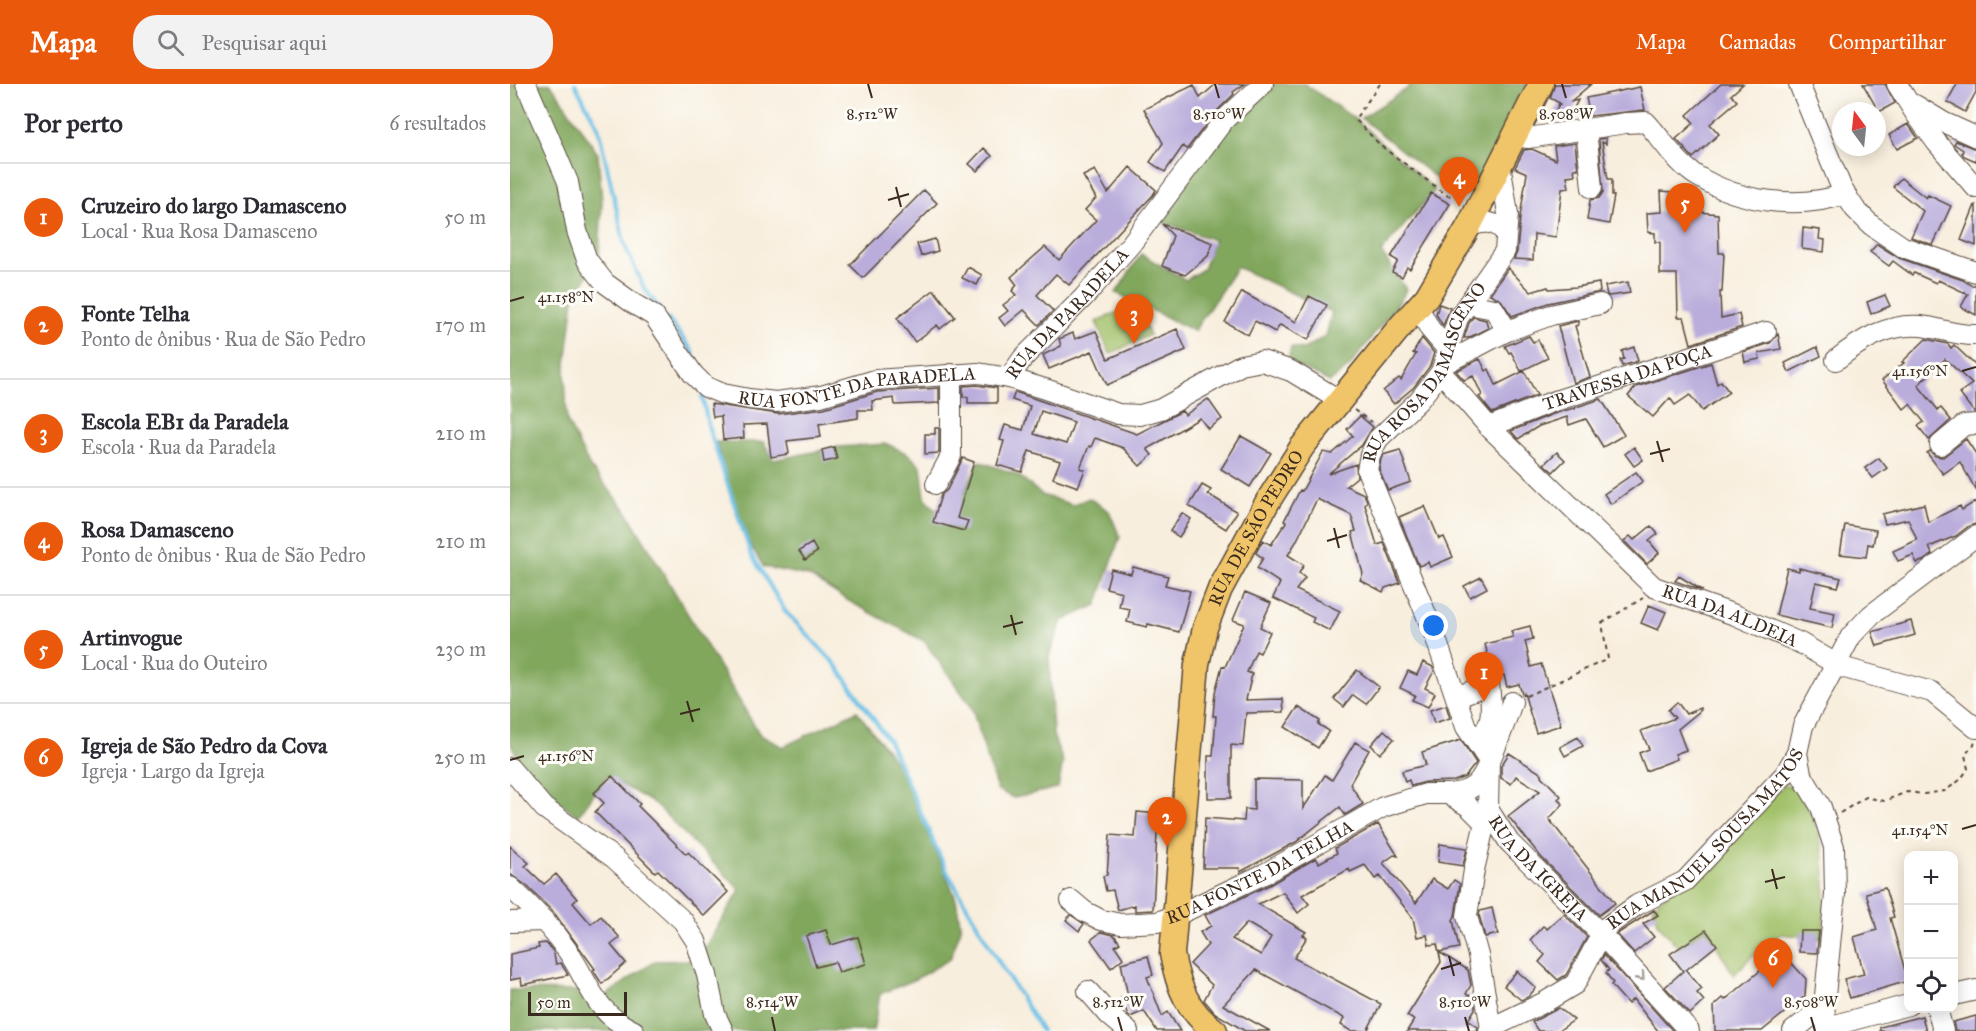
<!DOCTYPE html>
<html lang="pt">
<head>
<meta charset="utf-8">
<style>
  :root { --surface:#fff; --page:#f2f2f3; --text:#2b2b33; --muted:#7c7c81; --line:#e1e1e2; --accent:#ea580c }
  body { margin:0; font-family:"IM FELL Great Primer",serif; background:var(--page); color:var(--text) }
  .controls { position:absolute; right:18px; bottom:18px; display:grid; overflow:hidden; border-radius:12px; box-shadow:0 3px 15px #0003 }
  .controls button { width:54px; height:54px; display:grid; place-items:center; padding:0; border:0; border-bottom:2px solid var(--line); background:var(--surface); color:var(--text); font:30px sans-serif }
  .compass { position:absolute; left:1322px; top:18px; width:54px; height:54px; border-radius:50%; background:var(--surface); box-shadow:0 3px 15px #0003; rotate:345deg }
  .scale { position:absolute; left:18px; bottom:15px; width:99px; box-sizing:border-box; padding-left:6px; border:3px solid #3b2a1e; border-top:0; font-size:16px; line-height:21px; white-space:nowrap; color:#3b2a1e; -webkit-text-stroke:4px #fdfcf7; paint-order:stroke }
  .you { position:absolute; left:924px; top:542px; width:21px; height:21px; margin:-15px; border:4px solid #fff; border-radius:50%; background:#1a73e8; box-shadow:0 0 0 9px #1a73e833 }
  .badge { display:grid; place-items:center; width:39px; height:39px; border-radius:50%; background:var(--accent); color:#fff; font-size:20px; font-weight:700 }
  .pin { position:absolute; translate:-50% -50px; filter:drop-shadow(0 2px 3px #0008) }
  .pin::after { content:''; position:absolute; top:32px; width:21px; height:18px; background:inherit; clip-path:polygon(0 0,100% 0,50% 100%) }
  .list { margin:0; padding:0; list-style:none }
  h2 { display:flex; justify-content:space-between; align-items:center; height:78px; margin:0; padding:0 24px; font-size:26px }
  h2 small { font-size:20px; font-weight:400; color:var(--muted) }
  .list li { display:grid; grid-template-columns:39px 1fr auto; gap:18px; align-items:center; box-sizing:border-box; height:108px; padding:0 24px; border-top:2px solid var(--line) }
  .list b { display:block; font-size:22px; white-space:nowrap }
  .list p { margin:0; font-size:20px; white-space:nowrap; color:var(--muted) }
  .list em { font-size:20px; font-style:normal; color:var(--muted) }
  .icon { flex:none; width:33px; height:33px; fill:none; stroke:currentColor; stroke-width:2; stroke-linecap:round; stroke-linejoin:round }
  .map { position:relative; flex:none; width:1466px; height:947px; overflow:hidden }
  header { display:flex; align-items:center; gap:36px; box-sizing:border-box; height:84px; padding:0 30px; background:var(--accent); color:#fff }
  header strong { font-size:28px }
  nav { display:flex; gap:33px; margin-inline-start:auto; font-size:21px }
  .search { width:420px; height:54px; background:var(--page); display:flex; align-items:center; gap:15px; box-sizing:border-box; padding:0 21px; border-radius:24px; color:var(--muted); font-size:22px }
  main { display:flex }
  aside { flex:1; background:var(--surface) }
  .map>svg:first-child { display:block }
</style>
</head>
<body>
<header>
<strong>Mapa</strong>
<div class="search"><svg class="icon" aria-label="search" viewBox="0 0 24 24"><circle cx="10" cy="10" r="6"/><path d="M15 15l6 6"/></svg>Pesquisar aqui</div>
<nav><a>Mapa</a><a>Camadas</a><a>Compartilhar</a></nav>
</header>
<main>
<aside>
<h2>Por perto<small>6 resultados</small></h2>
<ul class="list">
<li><span class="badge">1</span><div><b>Cruzeiro do largo Damasceno</b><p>Local · Rua Rosa Damasceno</p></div><em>50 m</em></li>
<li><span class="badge">2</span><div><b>Fonte Telha</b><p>Ponto de ônibus · Rua de São Pedro</p></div><em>170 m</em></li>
<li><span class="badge">3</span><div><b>Escola EB1 da Paradela</b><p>Escola · Rua da Paradela</p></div><em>210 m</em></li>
<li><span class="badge">4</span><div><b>Rosa Damasceno</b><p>Ponto de ônibus · Rua de São Pedro</p></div><em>210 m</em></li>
<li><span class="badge">5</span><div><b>Artinvogue</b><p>Local · Rua do Outeiro</p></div><em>230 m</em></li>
<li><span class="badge">6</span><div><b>Igreja de São Pedro da Cova</b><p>Igreja · Largo da Igreja</p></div><em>250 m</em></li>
</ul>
</aside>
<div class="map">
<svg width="1466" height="947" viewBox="0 0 1466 947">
  <rect width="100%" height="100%" fill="#fdfcf7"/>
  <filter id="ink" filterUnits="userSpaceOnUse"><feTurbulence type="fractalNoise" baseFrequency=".0167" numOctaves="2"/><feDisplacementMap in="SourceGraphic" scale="12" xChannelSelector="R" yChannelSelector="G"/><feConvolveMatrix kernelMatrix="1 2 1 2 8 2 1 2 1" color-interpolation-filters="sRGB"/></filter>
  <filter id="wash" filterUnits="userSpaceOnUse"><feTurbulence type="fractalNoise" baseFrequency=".008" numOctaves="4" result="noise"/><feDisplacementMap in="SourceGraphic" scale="24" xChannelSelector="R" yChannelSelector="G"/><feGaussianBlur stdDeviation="1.35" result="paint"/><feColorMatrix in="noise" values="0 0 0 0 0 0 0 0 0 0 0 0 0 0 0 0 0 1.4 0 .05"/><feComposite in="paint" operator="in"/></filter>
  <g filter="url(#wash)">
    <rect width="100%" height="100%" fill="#f8eedd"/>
    <!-- green -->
    <path fill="#a2c169" stroke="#6e7644" stroke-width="1.5" d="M624,221L640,251L600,270L586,238Z
      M1275,701C1284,701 1287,708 1292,715C1322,759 1315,805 1313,855L1272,850L1241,873L1224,891L1196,844L1169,864L1149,841L1143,822Z"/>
    <!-- forest -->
    <path fill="#81a75d" stroke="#5e683e" stroke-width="1.5" d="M0,0H41L88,70L92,118L89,173L64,215L55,288L57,337L80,383L115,425L250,651L273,663L347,627L392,686L446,815L451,845L440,875L404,896L370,910L363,947H0V906L69,907L82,921L145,877L187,876L230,806L145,720L97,692L68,732L19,695L0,658Z
      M757,0H795L845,35L925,106L871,168L896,205L892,214L839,283L820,298L778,277L781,263L794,265L816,252L822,228L727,183L684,247L606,209L631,170L676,196L693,185L704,156L650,137L714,36Z
      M901,0H1017L963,110L940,105L851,34L897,5Z
      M206,358H254L263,376L328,363L377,360L398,370L411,382L415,413L424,424L442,434L469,377L508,391L532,411L563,421L579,414L599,427L610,453L587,521L552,537L539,572L543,651L553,678L548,704L504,714L487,706L461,622L414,557L337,516L299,492L254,483L236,454L221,411Z"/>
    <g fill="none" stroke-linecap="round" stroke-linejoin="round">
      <!-- stream -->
      <path stroke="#69c0e6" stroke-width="4" d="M65,0L88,43L115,162L134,204L151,227
        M158,235L183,268L185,279
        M192,312L199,345L241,470L275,527L326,581L379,657L436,786L489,878L532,947"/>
    </g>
    <g id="blocks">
      <!-- building -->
      <path fill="#baaddc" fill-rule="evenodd" d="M706,0H735L723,8L724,10L705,29L677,65L673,62L655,88L640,78L653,59L634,25L684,1L690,14Z
        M1045,0H1081L1060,18L1068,16L1058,36L1051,37L1043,32L1049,20H1051L1040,14Z
        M1211,0H1233L1221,11L1227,17L1200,40L1209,50L1183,74L1166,55L1184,39L1177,31Z
        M1353,0H1375L1385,19L1369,28Z
        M1447,0H1466V8L1455,28L1437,18Z
        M1130,3L1135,26L1080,32L1076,14Z
        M1398,40L1408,54L1387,65L1379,51Z
        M1096,54V60L1092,58L1098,95H1102V112H1104L1099,140L1077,136L1080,116L1089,114L1093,108L1089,55Z
        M1446,57L1466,65V77L1454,72L1452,69L1453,66L1444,60Z
        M1065,59L1068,85H1064L1065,91L1057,92L1059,104L1052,105L1046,153L1024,150L1023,176L1004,175L1007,168L1010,133L1017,89L1005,84L1014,66L1022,65L1046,76L1044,62Z
        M474,64L482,72L467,87L459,80Z
        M620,83L646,106L643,111L559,201L546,190L527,211L543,227L529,241L514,226L495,242L489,234L498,227L493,221L506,211L502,207L507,201L501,193L535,163L549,176L586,136L575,126L586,114L573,92L585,86L598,109Z
        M1391,94L1416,114L1418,111L1441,122L1423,161L1401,153L1413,127L1383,103Z
        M414,106L427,119L353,194L340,181Z
        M1151,107L1190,110V128L1208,130L1209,169H1214L1212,208H1210L1211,234L1229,230L1232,243L1181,260L1174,233H1168L1167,190H1150V158H1145V149L1138,148L1137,129L1152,128Z
        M921,109L940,120L900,185L897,183L892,193L882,188L888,177L881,173Z
        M1465,121H1466V162L1451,156Z
        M652,140L703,159L698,172L675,191L652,182L663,152Z
        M1293,144L1310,146L1309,155L1315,156L1314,168L1292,165Z
        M425,155L428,167L411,172L407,160Z
        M1367,160L1389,174L1453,196L1462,202L1466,200V231L1451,223L1458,210L1428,196L1426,199L1404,189L1402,191L1383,177L1379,182L1360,168Z
        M458,183L472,191L467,201L452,194Z
        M998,184L1021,208L1038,203L1039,205L1066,203L1089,199L1090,208L1038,219L1002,232L991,216L980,210Z
        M1118,198L1120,209L1099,212L1097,211L1095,202Z
        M424,206L445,233L430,245L427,241L405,258L387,234Z
        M732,208L786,238L799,212L817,221L798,256L770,241L765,248L745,237L738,251L715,238Z
        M1375,211L1380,222L1361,230L1357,218Z
        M929,220L940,224L933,242L926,230Z
        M963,233L976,236L978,244L958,254H954L959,239Z
        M1068,237V241L1065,242L1080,293L1063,299L1048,242Z
        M667,245L676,266L597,301L582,267L539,285L533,271L551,262L549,255L563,249L565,255L586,247L598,275Z
        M1268,250L1271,265L1249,269L1250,275L1235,278L1233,268L1260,259Z
        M1019,252L1023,258L1028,256L1038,274L1011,287L1001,268L999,269L995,262Z
        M912,254L924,269L920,282L904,303L884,320L873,307L889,294L891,296L906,270L903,269Z
        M1416,255L1438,260L1441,264L1444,261L1466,282V328H1464L1449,309L1462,300L1435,275L1408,301L1428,326L1431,324L1441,336L1419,356L1408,342L1414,338L1400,320L1394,325L1372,296L1394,279L1392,278Z
        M1124,263L1128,277L1112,282L1110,276L1114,275L1112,267Z
        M1307,263L1311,272L1279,288L1275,279Z
        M970,275L976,287L979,285L986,301L1014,287L1027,311L982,329L969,313L972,311L963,292L954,296L946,287Z
        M1201,279L1207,300L1211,297L1219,308L1192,327L1180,311L1165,321L1160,314L1143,333L1118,312L1126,303Z
        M467,301L487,304V319H458V313H453V302Z
        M429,304V319L385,321L384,314L362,317L363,326H348V334L309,340L311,353L277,357L279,370L261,373L257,340L233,341L234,354L213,356L211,332L203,333L201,320L268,330L314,324L367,308Z
        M505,308L627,350L672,327L675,331L698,315L712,335L698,345L690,334L637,365L642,371L630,382L613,364L585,354L581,363L579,362L570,384L575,386L568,403L543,394L550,377L519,367L512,388L487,381L494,357L490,356L495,341L513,346L520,322L502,316ZM531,327L564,338L556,360L524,350Z
        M1091,315L1114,351L1093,363L1076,335L1059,341L1057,333L1029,342L1008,355L1001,347L1043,330L1064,324L1065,325L1066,323Z
        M850,332L863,343L852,361L818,390L846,380L847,393L836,402L854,410L857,417L855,421L867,461L874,459L890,499L875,504L873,508L850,496L853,490L842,448L846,447L841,431L807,415L786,458L778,471L794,481L789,489L795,494L786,506L830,527L820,547L802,538L804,534L763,514L770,499L747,484L753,474L746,469L753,456L761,461L776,438L774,437L790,406L792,407L813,368L822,370L843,352L837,345Z
        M425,344H429V369L415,370V350H425Z
        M731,352L761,369L740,403L711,385Z
        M1456,355L1466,370V406L1450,378L1433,390L1417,369L1420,367L1425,372L1433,373Z
        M324,363L327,375L314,378L312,366Z
        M1124,363L1133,376L1124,382L1115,370Z
        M890,366L901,398L878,406L869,385L871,375L873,371Z
        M1047,368L1055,376L1043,388L1034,380Z
        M453,374L464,378L447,434L458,437L454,447L423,438L431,411L437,406Z
        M1369,374L1377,384L1363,394L1355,384Z
        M1126,388L1133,397L1101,420L1094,410Z
        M692,401L701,406L698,410L727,428L716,445L679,422Z
        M1466,417V440L1459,442L1446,452L1419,463L1422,470L1415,476L1407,479L1403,471L1388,477L1383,467L1407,456L1398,435L1375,440L1372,430L1414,420L1418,438L1450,422L1452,426Z
        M915,422L929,455L934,453L943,473L920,483L918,478L909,482L889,433Z
        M672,429L681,435L669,453L660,447Z
        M1335,441L1366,446L1363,461L1358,460L1356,473L1330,470Z
        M1141,442L1148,450L1139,457L1149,469L1137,480L1114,457L1120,452L1124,456Z
        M302,459L307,468L295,476L289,467Z
        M623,483L658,492L655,501L680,507L669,548L638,540L637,543L617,538L620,525L609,523L612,508L596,504L601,485L621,490Z
        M1277,484L1289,487V484L1331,494L1328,503L1306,498L1300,524L1325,529L1322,544L1266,531Z
        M1169,492L1193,507L1165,497Z
        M971,493L977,504L960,513L954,502Z
        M735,508L761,519L750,543L760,548L750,569L746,567L737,588L742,590L736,616L773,615L774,628L736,629L733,662L721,661V714H698V672H703L706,632H703L705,609L712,582L715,583L734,540L723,536Z
        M1139,521L1156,528L1148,546L1131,539Z
        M1401,537L1405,551L1367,562L1362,548Z
        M1020,542L1023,555L1015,557L1021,583L1031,580L1051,641L1026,649L1014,609L1012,610L1009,600L997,603L994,591L988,592L982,589L975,560L1003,553L1001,547Z
        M913,578L923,583L924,587L915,604L925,609L918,623L902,616L905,611L890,604L898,587L907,591Z
        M847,586L869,603L856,620L843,611L834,623L824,615Z
        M1167,618L1176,630L1190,624L1191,626L1168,645L1176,666L1165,670L1167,675L1136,687L1129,669L1139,665L1131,647L1165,634L1158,626Z
        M936,621L940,634L924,639L920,626Z
        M788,623L810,637L808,640L819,647L808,664L775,643Z
        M874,646L884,655L870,670L861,661Z
        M1068,653L1073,662L1055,672L1050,663Z
        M951,656L966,679L955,693L944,697L916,698L901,702L899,696L895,698L892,687L916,681L912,668Z
        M845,658L859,666L840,700L853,720L835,731L830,723L786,758L730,788L729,784H693L695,734L734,737L735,725L744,726V695L793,696V725L815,691L822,696Z
        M999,669L1032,690L1031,692L1051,712L1048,715L1053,720L1039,735L1105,819L1089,831L1031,773L998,732L1030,707L1006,692L1001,700L991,694V682Z
        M102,692L130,720L128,722L176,770L178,768L218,808L194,832L148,786L145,788L85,728L94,719L84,709Z
        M627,728L648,730L643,826L625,827V821L608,826L603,806L596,807L593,792L597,791L600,751L625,753Z
        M868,740L888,772L884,771L873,779L906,819L922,795L938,805L944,796L950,800L945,832L943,836L949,864L929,868L927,860L919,861L917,851L907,853L903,834L870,792L865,795L855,781L840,788L839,785L792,811L799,820L788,829L773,808L748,820L796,848L793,851L797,853L784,874L871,920L857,947H841L831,941L834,934L746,886L713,921L760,947H735L705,929L694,916L702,901L680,880L698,861L690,848L701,842L695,831L759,801L806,774L809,779L827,769L825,764ZM737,839L761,853L751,871L722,855Z
        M930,760L957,764L953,782L928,778Z
        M0,762L19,779L15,782L34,800L46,790L67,815L63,819L81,840L91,832L110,854L101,861L116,879L92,900L83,886L85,885L45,830L17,802L0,790Z
        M1375,804L1384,833L1380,834L1398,897L1340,914L1334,895L1354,890L1344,853L1367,846L1356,809Z
        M982,824L988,850L975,853L969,831L970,827Z
        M1144,826L1148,831L1133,840L1144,853L1124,869L1107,850Z
        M1054,830L1077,853L1056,891L1048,896L1029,878L1035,871L1020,856L1033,842L1037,845Z
        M561,831L574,840L569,847L556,836Z
        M316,846L321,861L348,853L356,880L329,888L325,878L306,883L296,852Z
        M1196,846L1207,861L1176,886L1192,905L1187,909L1194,917L1180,930L1155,903L1173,887L1160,870Z
        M1290,847H1309L1307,869L1289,868Z
        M591,848L604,851L610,859L605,862L613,874L601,884L581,856Z
        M36,859L43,867L46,880L51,879L58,891L12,901L11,894L0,896V870L29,864L28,860Z
        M1268,864L1296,895L1295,912L1252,947H1205L1204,922L1213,914L1215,916L1257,881L1254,877Z
        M929,868L958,886L961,901L956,910L964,914L965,925L958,936L968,943L967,947H897L904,936L897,932L931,878Z
        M1094,871L1163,947H1148L1123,915L1118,920L1101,901L1103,899L1096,889L1099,886L1091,876Z
        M638,872L643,891L637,893L652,932L658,928L670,947H647L634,927L620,933L618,931L611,914L618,912L611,879Z
        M1007,887L1026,904L1018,913L1011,916L994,902Z
        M1049,924L1064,936L1048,947H1028L1022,938Z
        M1412,932L1416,947H1370V943Z
        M1466,932V947H1445L1443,938Z"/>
    </g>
  </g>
  <g filter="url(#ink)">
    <use href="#blocks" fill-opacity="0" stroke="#57473b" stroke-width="1.5"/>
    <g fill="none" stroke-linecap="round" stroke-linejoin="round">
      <defs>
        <g id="minor">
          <path id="s1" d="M16,0L58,98L67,147L77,176L95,199L124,220L144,232L183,290L196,303L213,310L239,315L266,318L311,312L365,296L468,289L499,294L535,305L608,330L630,331L651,325L731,281L752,277L781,287L829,316"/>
          <path d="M1289,0L1332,105L1345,125L1361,141L1393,163L1466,188"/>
          <path d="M1387,0L1405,29L1427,59L1466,104"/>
          <path d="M1405,21L1433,38L1466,53"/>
          <path d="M1076,45L1082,104"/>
          <path d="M1004,52L1018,54L1116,39L1136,38C1152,55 1166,79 1187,92C1229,118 1288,126 1335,110"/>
          <path d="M959,142C974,137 986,136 996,150"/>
          <path d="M958,220L984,225L997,247"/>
          <path d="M908,223L920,245L938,266"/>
          <path d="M1326,276C1351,256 1378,239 1411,242C1430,244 1447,252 1466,251"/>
          <path d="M934,280L997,247L1041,231L1090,220"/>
          <path id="s2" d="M931,288L979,343L1144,503L1225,531L1290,559L1331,583L1422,608L1466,644"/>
          <path id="s3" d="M499,294L513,274L574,213L621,160L714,36L753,0"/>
          <path id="s4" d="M979,343L1039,319L1256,248"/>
          <path d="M1430,361L1454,341L1466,340"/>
          <path d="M426,400L441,372V290"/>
          <path d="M946,613L979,600C982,627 984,638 967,659"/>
          <path d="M1287,669L1291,690L1311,723L1324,763L1325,810L1314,922L1317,947"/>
          <path d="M0,684L34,724L104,774L173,837L186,857L197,891L205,930L213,947"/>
          <path d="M938,710C948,709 957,708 965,701C978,690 996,636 1002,618"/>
          <path id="s5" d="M978,725L999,758L1091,850L1179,947"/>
          <path d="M0,803C21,822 40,842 57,866C80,899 83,928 124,947"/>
          <path id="s6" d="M561,816L574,827L591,836L611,840L647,838L665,832L754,790L873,723L916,710H938L958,722L975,739"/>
          <path d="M0,838L35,837"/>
          <path d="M578,907L599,931L618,947"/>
          <path d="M1444,911L1466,906"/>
          <path d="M1427,924L1433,947"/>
          <path d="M1317,943L1398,921"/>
          <path id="s7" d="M981,944L968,871L957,832L964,786L978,725L979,677L956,643L925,552L857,386L860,371L868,355L909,316L931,288L948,234L995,167L998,130L990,79"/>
          <path id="s8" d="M979,947L981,944L1035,918L1065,900L1095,844L1127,821L1175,797L1275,690L1287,669L1293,642L1341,552L1361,531L1466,452"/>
          <path d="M1283,947L1314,922"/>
        </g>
        <g id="major">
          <path id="s9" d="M705,947C678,927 668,904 662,870L687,580L695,544L710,505L758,417L792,363L890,243L917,213L959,142L1031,0"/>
        </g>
      </defs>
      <!-- minor casing -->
      <use href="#minor" stroke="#57473b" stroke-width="22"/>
      <!-- major casing -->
      <use href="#major" stroke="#57473b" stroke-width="27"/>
      <!-- path -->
      <path stroke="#57473b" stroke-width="2" stroke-dasharray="4.5 4.5" stroke-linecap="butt" d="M870,0L845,35L871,62L938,112L949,110L954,112
        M844,326L861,338
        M1016,612L1098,575L1092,539L1133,514
        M1330,729L1356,713L1374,717L1397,708L1414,710L1435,707L1450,696L1458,685L1455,671L1465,659"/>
      <!-- minor -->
      <use href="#minor" stroke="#fff" stroke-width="20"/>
      <!-- major -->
      <use href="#major" stroke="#f0c469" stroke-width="24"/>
    </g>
    <!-- one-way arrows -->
    <defs><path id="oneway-chevron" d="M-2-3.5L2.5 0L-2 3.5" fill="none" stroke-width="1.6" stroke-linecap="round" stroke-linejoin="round" transform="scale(1.5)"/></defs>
    <use stroke="#a79f9a" href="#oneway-chevron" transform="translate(1131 893) rotate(48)"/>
  </g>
  <!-- ticks -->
  <path fill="none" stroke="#3b2a1e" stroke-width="2" d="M358,0L362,14M705,0L709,14M1052,0L1056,14M386,103L391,123M378,116L399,110M0,217L14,213M1452,287L1466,283M1147,357L1153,378M1140,370L1160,365M824,444L829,464M817,457L837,451M501,531L506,551M493,543L513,538M177,617L183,638M170,630L190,625M0,676L14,672M1452,745L1466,741M1262,785L1267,805M1255,798L1275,793M939,872L944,892M931,885L951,879M262,933L265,947M608,933L612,947M955,933L959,947M1301,933L1305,947"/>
  <g text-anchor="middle" stroke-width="6" stroke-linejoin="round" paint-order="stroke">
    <!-- street labels -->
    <g font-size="18" fill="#3b2a1e" stroke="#fdfcf7">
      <text dy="6" stroke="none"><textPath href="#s3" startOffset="87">RUA DA PARADELA</textPath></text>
      <text dy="6" stroke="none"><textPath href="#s7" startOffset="704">RUA ROSA DAMASCENO</textPath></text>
      <text dy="6" stroke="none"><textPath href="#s4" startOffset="147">TRAVESSA DA POÇA</textPath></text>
      <text dy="6" stroke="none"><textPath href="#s1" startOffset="518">RUA FONTE DA PARADELA</textPath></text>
      <text dy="6" stroke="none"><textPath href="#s9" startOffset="531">RUA DE SÃO PEDRO</textPath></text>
      <text dy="6" stroke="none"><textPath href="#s2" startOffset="384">RUA DA ALDEIA</textPath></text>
      <text dy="6" stroke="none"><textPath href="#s8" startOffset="298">RUA MANUEL SOUSA MATOS</textPath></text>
      <text dy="6" stroke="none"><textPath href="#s5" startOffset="78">RUA DA IGREJA</textPath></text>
      <text dy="6" stroke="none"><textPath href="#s6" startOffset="207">RUA FONTE DA TELHA</textPath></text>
    </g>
  </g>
  <g font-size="15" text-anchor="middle" fill="#3b2a1e" stroke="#fdfcf7" stroke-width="6" stroke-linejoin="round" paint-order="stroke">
    <text x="362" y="35">8.512°W</text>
    <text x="709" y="35">8.510°W</text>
    <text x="1056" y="35">8.508°W</text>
    <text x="56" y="218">41.158°N</text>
    <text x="1410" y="292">41.156°N</text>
    <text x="56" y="677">41.156°N</text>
    <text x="1410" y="751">41.154°N</text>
    <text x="262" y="923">8.514°W</text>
    <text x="608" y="923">8.512°W</text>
    <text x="955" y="923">8.510°W</text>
    <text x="1301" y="923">8.508°W</text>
  </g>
</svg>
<div class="controls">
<button>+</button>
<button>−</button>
<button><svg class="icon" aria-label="locate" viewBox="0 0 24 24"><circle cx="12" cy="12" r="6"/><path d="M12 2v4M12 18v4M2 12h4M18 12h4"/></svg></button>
</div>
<svg class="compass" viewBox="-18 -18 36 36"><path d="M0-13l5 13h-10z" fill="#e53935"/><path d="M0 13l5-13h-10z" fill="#7c7c81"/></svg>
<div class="scale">50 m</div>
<div class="you"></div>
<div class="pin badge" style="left:974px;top:618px">1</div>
<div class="pin badge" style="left:657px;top:763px">2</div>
<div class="pin badge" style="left:624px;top:260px">3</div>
<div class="pin badge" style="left:949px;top:123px">4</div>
<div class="pin badge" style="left:1175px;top:149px">5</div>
<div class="pin badge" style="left:1263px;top:904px">6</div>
</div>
</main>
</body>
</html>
